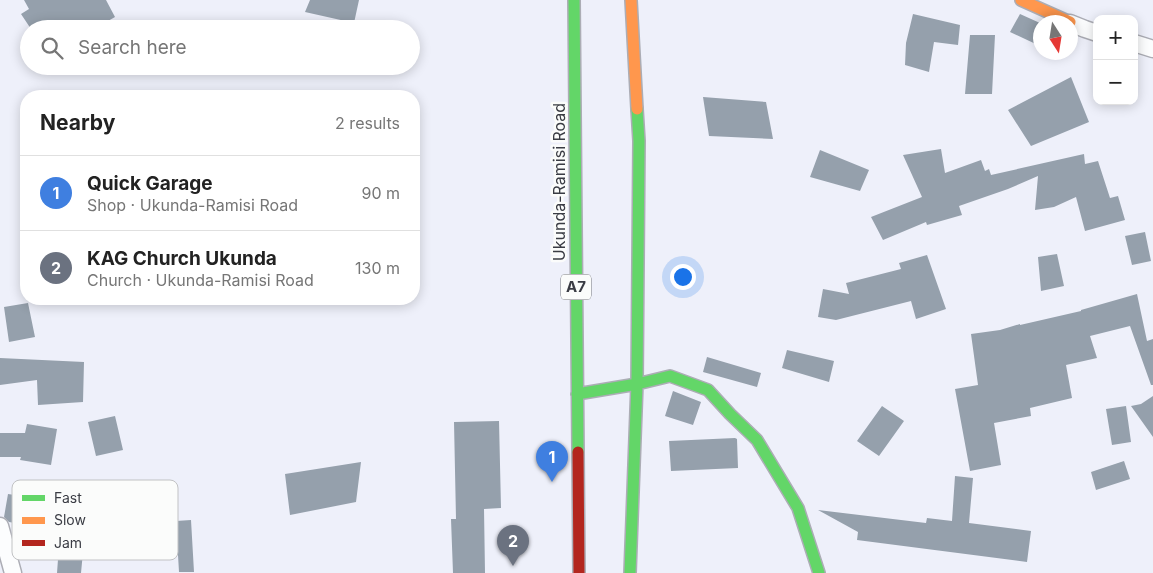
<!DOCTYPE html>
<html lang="en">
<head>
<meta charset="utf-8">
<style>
  :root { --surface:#fff; --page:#f6f6f6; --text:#222; --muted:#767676; --line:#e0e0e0; --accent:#7c3aed }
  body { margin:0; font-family:Inter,sans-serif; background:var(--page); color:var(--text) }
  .controls { position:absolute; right:15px; top:15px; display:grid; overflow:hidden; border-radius:10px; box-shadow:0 2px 12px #0003 }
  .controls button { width:45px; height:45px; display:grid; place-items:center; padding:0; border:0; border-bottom:1px solid var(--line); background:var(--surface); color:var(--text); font:25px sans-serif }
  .compass { position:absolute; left:1033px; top:15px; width:45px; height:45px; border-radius:50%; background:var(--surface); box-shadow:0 2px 12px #0003; rotate:168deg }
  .you { position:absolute; left:682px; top:276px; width:18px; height:18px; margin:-12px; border:4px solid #fff; border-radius:50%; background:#1a73e8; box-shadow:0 0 0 8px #1a73e833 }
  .badge { display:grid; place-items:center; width:32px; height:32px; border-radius:50%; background:var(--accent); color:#fff; font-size:16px; font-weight:700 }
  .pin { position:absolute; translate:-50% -41px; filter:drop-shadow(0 1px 2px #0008) }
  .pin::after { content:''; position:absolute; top:26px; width:18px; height:15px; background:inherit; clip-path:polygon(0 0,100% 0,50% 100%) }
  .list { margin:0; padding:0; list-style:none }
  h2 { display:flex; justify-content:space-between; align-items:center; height:65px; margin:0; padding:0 20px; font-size:21px }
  h2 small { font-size:16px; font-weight:400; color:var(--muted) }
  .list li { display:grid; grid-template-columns:32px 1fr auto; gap:15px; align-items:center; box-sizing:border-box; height:75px; padding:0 20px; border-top:1px solid var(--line) }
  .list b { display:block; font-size:19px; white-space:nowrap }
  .list p { margin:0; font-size:16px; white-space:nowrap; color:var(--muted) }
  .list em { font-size:16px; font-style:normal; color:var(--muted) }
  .icon { flex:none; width:28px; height:28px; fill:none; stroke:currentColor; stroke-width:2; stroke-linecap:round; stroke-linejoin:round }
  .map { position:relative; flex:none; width:1153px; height:573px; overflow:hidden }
  .search { position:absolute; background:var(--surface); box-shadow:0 2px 12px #0003; left:20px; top:20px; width:400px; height:55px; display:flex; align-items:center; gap:12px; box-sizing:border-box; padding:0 18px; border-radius:28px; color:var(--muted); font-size:19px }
  .panel { position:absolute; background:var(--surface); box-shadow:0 2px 12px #0003; left:20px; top:90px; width:400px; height:215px; border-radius:20px }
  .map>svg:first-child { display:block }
</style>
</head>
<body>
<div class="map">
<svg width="1153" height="573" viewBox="0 0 1153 573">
  <rect width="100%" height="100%" fill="#eef0fa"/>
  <!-- building -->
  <path fill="#95a0ac" d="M24,0H106L115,17L94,29H31L21,14L29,9Z
    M310,0H359L354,23L305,12Z
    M913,14L960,25L958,45L934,42L929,72L905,65L906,43Z
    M1020,14L1040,23V46L1010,32Z
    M970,35H995L992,94H965Z
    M1071,77L1089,122L1031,146L1008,110Z
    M703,97L766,102L773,139L709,136Z
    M941,149L945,173L981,160L985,171L989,169L991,175L1084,154L1085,164L1098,161L1110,198L1118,196L1125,220L1085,231L1076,197L1054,207L1035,210L1038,176L1008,189L959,206L962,215L927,225L926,222L883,240L871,217L922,197L903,155Z
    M820,150L869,170L860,191L810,177Z
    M1145,232L1151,261L1132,265L1125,236Z
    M1057,254L1064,286L1041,291L1038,257Z
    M927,255L946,309L916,319L911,301L836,320L818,317L823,289L849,294L846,283L901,269L899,263Z
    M1137,294L1147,341L1153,339V385H1151L1130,326L1090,336L1097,358L1066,365L1072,398L1030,408L1031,416L994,423L1001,465L970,471L955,389L978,385L971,334L1000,330L1020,324V325L1081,311V310Z
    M28,303L35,337L9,342L4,307Z
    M787,350L834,361L829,382L782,368Z
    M707,357L761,373L757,387L703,372Z
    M0,358L84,362L83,402L38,405L37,380L0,385Z
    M673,391L701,402L693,425L665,416Z
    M1153,396V437L1131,406L1141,404Z
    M882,406L904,421L879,456L857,441Z
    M1126,406L1131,442L1112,445L1106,409Z
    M115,416L123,450L96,456L88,422Z
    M499,421L501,508L484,509L485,573H453L451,519H456L454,422Z
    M27,424L57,429L51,465L20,460L21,457H0V433H25Z
    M735,438L737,439L738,468L671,471L669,441Z
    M1124,461L1130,479L1096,490L1091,472Z
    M361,462L356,502L290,515L285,474Z
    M955,476L973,478L969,523L1031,531L1027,562L857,540L858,532L818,510L926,523L927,518L952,521Z
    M8,494L35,498L33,507L64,513L60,530L98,542L94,555L83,552L81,573H57L60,532L58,542L36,537L38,527L9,522L4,517Z
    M191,520L194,572H179L176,521Z"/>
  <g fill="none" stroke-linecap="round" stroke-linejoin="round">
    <defs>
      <path id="street" d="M1070,23L1085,29L1097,33
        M1134,43L1153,49
        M0,526L13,573"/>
      <path id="fast" d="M574,0L578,452
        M577,394L637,384L670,376L708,390L730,414L757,440L798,508L819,573
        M630,573L637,384L639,141L637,109"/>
      <path id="slow" d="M631,0L637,109
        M1021,0L1070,22"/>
      <path id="jam" d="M578,452L579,573"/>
    </defs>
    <!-- street casing -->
    <use href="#street" stroke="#acadb5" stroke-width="19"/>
    <!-- fast casing -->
    <use href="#fast" stroke="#acadb5" stroke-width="14"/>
    <!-- slow casing -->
    <use href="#slow" stroke="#acadb5" stroke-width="14"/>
    <!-- jam casing -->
    <use href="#jam" stroke="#acadb5" stroke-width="14"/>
    <!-- street -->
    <use href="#street" stroke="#fcfdfe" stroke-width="16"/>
    <!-- fast -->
    <use href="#fast" stroke="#63d668" stroke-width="11"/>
    <!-- slow -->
    <use href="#slow" stroke="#ff974d" stroke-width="11"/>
    <!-- jam -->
    <use href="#jam" stroke="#b3261e" stroke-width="11"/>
  </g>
  <g text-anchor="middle" stroke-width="5" stroke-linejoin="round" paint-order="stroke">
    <!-- shield labels -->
    <rect fill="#fbfcfb" stroke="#74767b" stroke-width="1" x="561" y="274.5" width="30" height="25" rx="4"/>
    <g font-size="15" font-weight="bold" fill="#3a3c44">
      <text x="576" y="292">A7</text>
    </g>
    <!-- street labels -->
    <g font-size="16" fill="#3a3c44" stroke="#fbfcfb">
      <text transform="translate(559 182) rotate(-90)" y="6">Ukunda-Ramisi Road</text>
    </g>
  </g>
  <!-- legend -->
  <rect x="12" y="480" width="166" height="80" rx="8" fill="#fbfcfb" stroke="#c1c2c4" stroke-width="1"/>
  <rect x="22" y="495" width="23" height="6" fill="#63d668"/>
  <rect x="22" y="517" width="23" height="7" fill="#ff974d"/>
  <rect x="22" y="540" width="23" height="6" fill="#b3261e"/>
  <g font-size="14" fill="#3a3c44">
    <text x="54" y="503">Fast</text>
    <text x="54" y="525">Slow</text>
    <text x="54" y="548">Jam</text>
  </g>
</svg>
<div class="controls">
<button>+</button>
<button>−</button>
</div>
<svg class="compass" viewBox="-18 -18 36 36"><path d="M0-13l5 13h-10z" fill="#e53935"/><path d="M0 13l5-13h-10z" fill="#767676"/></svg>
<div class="you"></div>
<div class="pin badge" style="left:552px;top:482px;background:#3f7fe0">1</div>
<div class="pin badge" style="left:513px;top:566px;background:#6b7280">2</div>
<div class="search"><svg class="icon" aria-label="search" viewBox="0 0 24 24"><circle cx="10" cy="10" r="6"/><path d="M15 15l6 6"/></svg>Search here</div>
<section class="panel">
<h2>Nearby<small>2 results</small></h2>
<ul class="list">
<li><span class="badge" style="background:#3f7fe0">1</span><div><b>Quick Garage</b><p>Shop · Ukunda-Ramisi Road</p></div><em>90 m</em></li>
<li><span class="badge" style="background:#6b7280">2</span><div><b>KAG Church Ukunda</b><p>Church · Ukunda-Ramisi Road</p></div><em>130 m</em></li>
</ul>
</section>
</div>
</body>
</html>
